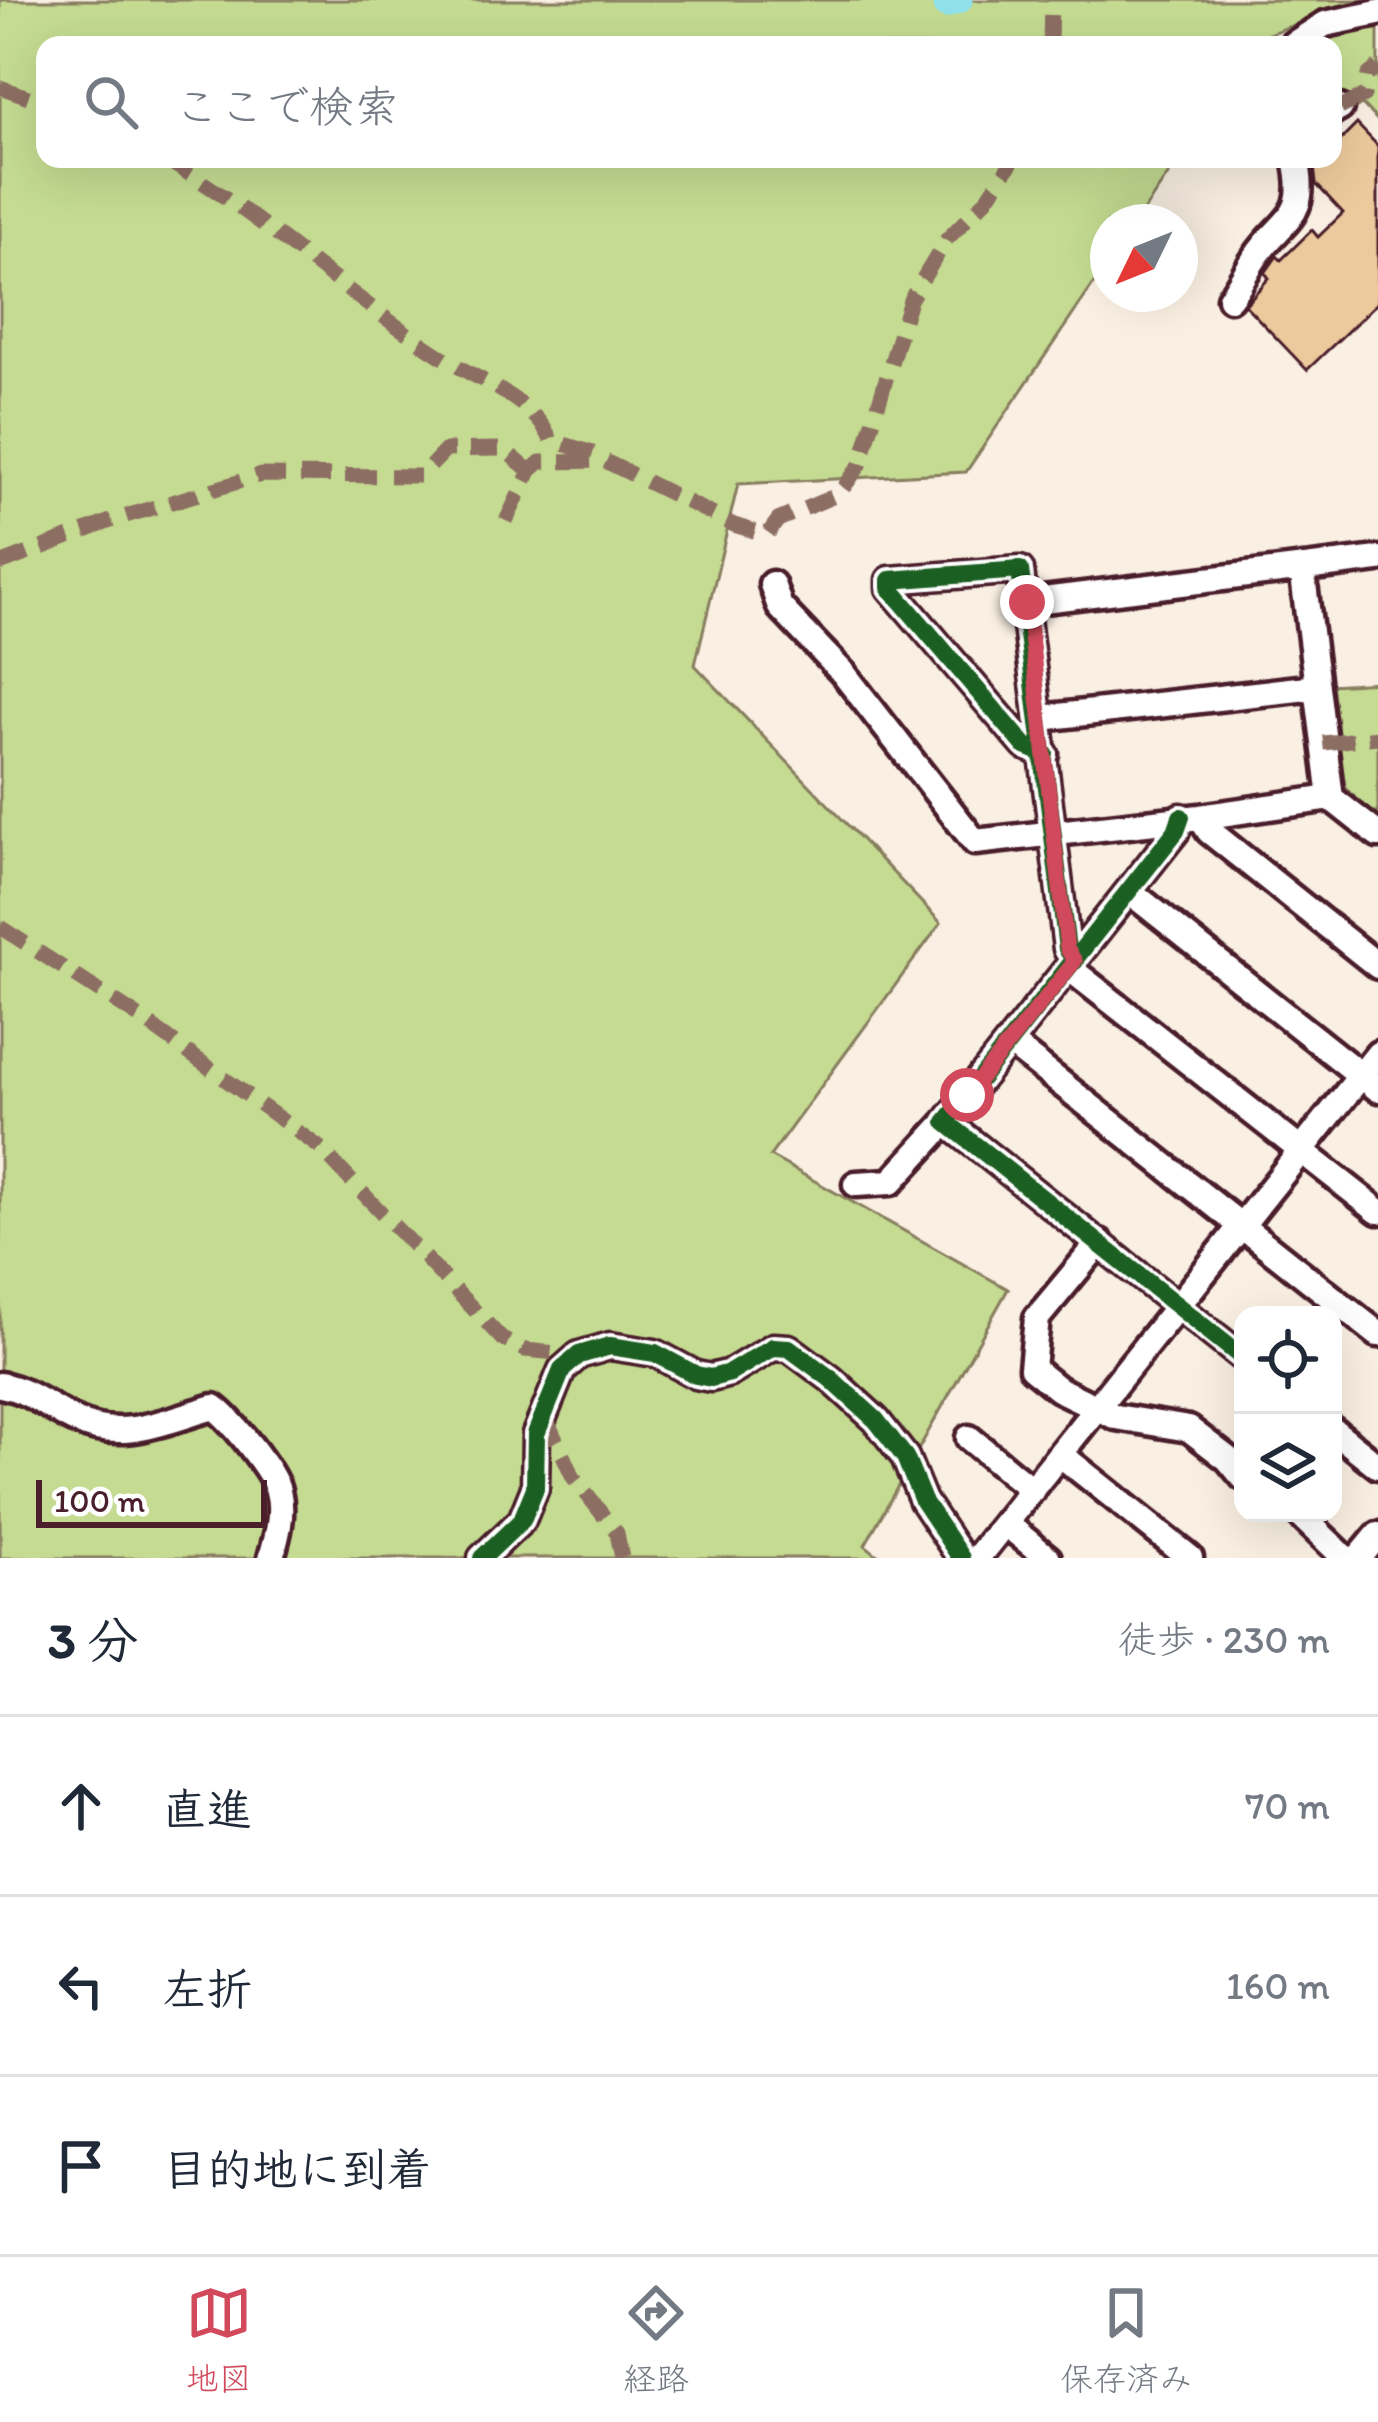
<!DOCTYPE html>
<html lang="ja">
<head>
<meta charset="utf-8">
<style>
  :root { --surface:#fff; --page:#f6f6f7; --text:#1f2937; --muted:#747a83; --line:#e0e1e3; --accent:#d1495b }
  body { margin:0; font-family:Itim,"Klee One",sans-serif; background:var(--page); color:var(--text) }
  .controls { position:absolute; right:36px; bottom:36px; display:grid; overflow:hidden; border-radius:24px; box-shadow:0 12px 48px #0002 }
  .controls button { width:108px; height:108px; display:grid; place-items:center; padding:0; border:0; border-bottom:3px solid var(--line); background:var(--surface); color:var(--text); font:60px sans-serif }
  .compass { position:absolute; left:1090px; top:204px; width:108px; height:108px; border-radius:50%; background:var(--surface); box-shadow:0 12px 48px #0002; rotate:227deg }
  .scale { position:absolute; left:36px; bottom:30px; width:231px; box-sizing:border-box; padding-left:12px; border:6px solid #4a1f2b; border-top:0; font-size:33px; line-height:42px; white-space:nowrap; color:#4a1f2b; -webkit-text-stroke:9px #fff; paint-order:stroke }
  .stop { position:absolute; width:36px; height:36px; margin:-27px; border:9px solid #d1495b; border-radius:50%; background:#fff }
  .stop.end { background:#d1495b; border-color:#fff; box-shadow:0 3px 12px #0008 }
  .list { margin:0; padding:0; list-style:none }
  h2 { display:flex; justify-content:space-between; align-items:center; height:156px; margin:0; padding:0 48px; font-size:51px }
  h2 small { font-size:39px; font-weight:400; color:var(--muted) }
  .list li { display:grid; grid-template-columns:78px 1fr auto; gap:36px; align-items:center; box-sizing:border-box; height:180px; padding:0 48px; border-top:3px solid var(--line) }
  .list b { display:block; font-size:45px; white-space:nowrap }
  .list em { font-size:39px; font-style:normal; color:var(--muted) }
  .icon { flex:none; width:66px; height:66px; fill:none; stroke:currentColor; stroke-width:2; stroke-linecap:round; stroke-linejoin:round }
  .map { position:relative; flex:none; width:1378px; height:1558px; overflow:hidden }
  .search { position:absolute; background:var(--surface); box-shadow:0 12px 48px #0002; left:36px; right:36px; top:36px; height:132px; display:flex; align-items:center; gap:30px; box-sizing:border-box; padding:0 42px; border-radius:24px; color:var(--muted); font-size:45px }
  .sheet { height:696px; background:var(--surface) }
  nav { display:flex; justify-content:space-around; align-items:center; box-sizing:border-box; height:168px; border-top:3px solid var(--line); background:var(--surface); font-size:33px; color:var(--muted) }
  nav a { display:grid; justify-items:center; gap:6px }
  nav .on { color:var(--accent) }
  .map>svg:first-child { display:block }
</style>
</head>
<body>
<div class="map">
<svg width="1378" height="1558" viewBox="0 0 1378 1558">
  <rect width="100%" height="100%" fill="#f9efe2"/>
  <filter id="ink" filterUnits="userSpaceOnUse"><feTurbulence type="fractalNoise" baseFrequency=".00833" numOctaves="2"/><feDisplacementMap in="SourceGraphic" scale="24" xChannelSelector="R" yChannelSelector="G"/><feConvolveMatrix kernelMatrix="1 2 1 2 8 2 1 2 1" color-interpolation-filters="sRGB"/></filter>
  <g filter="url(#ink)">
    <!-- green -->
    <path fill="#c4db91" stroke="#877d5e" stroke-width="3" d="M0,0H1378L1330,12L1263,36L1257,45H45V159H1179L1136,222H1108V263L966,472L738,484L695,665L941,923L770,1156L1008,1289L865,1545L881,1558H0Z
      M1378,26V121L1362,104L1333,120V45H1310L1330,35Z
      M1378,682V819L1341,784L1330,685Z"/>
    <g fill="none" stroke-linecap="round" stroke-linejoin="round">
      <!-- river -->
      <path stroke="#90e1ea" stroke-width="27" d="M946,5L959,0"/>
    </g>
    <!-- building -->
    <path fill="#ecca9d" stroke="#4a1f2b" stroke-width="3" d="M1357,124L1378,146V302L1307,370L1245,305L1269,278L1265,273L1277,256L1281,260L1312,230L1318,237L1343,213L1316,184L1314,166L1322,159H1333V148Z"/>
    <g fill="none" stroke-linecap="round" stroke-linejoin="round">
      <defs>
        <path id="minor" d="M1292,45L1325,24L1378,13
          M1333,112L1340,108
          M1230,298C1240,285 1246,271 1255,258C1282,217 1310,220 1296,159
          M1302,568L1331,798L1378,835
          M772,584L780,607L844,674L975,842L1200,817L1331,798
          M1027,602L1378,559
          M1041,718L1316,687
          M1045,754L1025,746L890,588V580L1020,570L1067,949L1075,961
          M1181,817L1176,831L946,1122L1243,1358
          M1200,817L1209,831L1378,966
          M1129,891L1378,1089
          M1069,968L1378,1211
          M1010,1043L1378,1334
          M856,1184L891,1182L946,1122
          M1100,1242L1037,1318L1032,1368L1058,1389L1116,1417L1189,1429L1228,1459L1243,1477
          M0,1385C30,1390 50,1409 76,1421C123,1443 167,1420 214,1407C231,1419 273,1471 278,1491C284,1513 277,1537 271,1558
          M1333,1430L1378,1466
          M969,1438L1032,1490
          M1061,1455L1190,1558
          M1298,1513L1345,1558
          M1006,1524L1048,1558
          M482,1558L522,1520L535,1488L536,1434L562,1370L579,1355L610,1346L655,1353L696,1375L711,1378L730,1373L773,1347L789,1348L831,1379L876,1420L905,1457L923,1501L961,1558
          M977,1558L1378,1054
          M1359,1558L1378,1535"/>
      </defs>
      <!-- minor casing -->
      <use href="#minor" stroke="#4a1f2b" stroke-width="33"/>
      <!-- minor -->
      <use href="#minor" stroke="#fff" stroke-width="24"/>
      <!-- quiet -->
      <path stroke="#8d6e63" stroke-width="15" stroke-dasharray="30 15" stroke-linecap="butt" d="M1050,45L1051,0
        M0,87L45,103
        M1340,108L1364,95L1368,75L1378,67
        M164,159C269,218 355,305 459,367C493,387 534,403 551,440L599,455
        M506,521L530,471L540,462L605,461L734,525L767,535L778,520L839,494L860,465L910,300L947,239L986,200L1014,159
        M0,564L116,519L261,475L421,476L446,450L503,449L530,471
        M1323,743L1378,737
        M0,927L139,1017L319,1147L502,1339L525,1350L579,1355
        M544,1414L573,1477L617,1533L622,1558"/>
      <defs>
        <path id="cycleway" d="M1045,754L1025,746L890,588V580L1020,570L1067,949L1075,961
          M1181,817L1176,831L946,1122L1243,1358
          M482,1558L522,1520L535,1488L536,1434L562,1370L579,1355L610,1346L655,1353L696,1375L711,1378L730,1373L773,1347L789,1348L831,1379L876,1420L905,1457L923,1501L961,1558"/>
      </defs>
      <!-- cycleway casing -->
      <use href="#cycleway" stroke="#fff" stroke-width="26"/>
      <!-- cycleway -->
      <use href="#cycleway" stroke="#1b5e20" stroke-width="18"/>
    </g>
  </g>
  <g fill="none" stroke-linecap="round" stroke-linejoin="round" filter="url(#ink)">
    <!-- route -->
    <path stroke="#d1495b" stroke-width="15" d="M967,1095L1075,961L1067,949L1027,602"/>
  </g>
</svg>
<div class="controls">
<button><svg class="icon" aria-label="locate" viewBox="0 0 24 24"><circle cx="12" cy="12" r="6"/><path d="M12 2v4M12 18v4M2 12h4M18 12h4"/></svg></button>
<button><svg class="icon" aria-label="layers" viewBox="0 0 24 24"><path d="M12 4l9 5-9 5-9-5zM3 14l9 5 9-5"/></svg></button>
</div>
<svg class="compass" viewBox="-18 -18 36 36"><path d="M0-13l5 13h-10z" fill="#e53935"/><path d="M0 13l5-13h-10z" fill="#747a83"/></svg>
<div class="scale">100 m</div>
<div class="stop" style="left:967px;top:1095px"></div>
<div class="stop end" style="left:1027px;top:602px"></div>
<div class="search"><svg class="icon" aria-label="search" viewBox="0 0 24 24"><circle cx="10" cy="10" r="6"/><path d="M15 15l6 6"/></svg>ここで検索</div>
</div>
<section class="sheet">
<h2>3 分<small>徒歩 · 230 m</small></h2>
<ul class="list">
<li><svg class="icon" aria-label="ahead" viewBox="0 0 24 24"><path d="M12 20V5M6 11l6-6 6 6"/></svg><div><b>直進</b></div><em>70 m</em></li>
<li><svg class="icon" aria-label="left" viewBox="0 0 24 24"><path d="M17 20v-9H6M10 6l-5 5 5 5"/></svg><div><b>左折</b></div><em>160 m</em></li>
<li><svg class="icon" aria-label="arrive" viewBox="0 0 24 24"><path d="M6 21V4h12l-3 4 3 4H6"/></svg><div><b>目的地に到着</b></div></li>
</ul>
</section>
<nav>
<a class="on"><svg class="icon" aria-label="map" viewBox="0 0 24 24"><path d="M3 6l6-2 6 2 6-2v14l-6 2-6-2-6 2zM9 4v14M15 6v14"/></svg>地図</a>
<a><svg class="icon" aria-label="directions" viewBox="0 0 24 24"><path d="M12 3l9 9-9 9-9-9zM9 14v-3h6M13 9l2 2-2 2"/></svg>経路</a>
<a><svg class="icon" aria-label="saved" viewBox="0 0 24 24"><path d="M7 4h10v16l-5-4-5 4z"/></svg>保存済み</a>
</nav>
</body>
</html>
